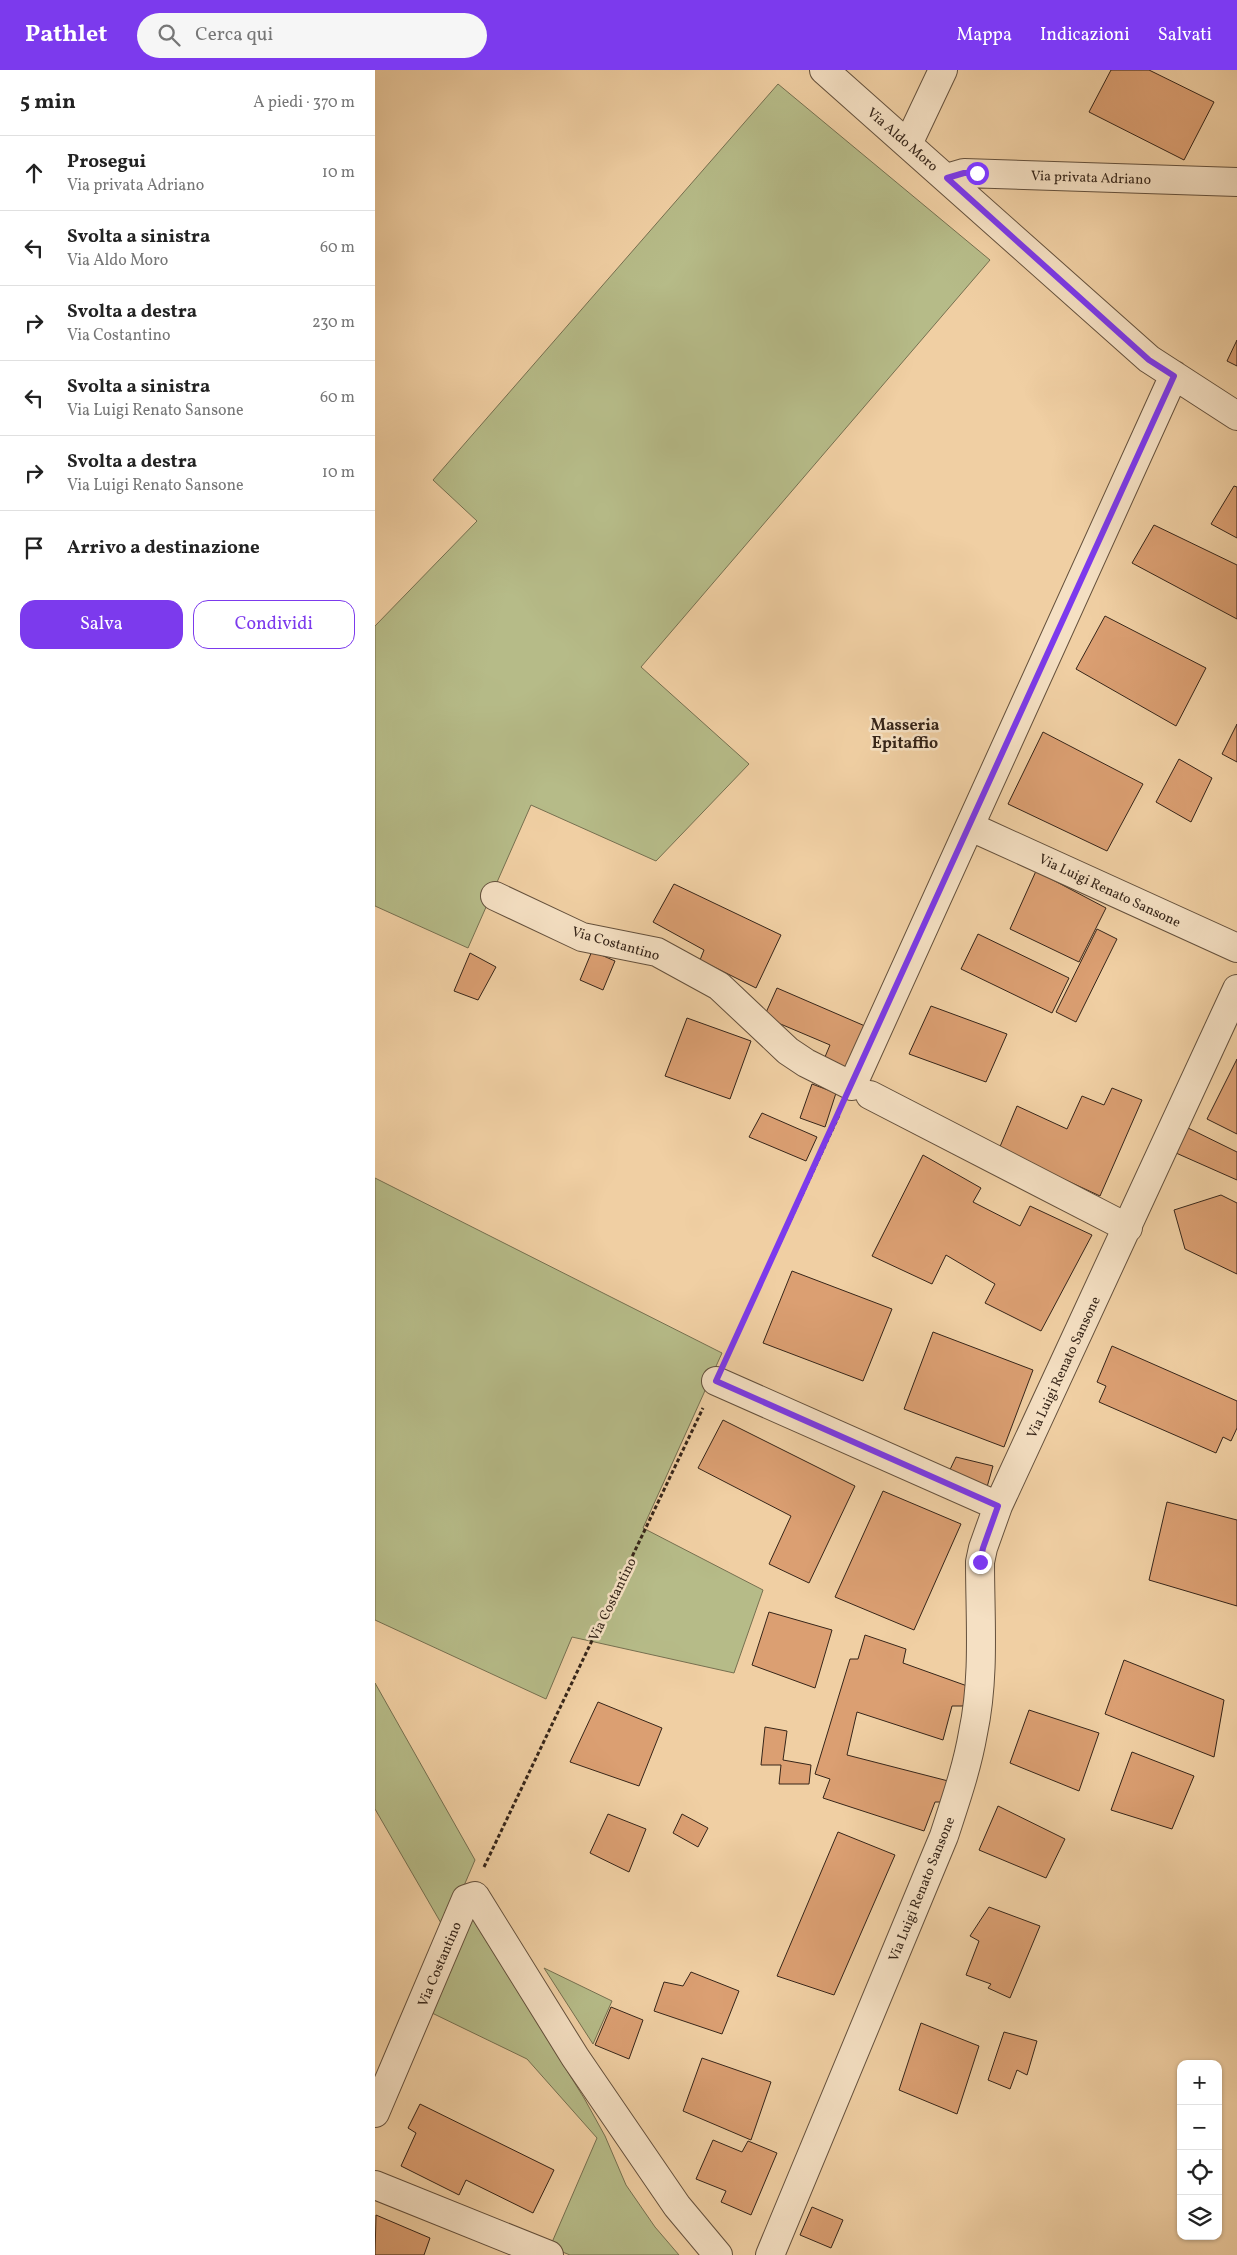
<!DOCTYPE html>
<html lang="it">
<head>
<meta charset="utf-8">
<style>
  :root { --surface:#fff; --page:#f6f6f6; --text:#222; --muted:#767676; --line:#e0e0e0; --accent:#7c3aed }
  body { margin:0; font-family:Vollkorn,serif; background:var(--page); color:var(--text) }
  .controls { position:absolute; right:15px; bottom:15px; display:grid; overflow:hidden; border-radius:10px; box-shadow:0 1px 4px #0004 }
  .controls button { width:45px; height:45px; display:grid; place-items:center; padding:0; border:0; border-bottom:1px solid var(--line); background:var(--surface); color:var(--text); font:25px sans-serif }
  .stop { position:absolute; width:15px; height:15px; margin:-11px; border:4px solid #7c3aed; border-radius:50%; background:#fff }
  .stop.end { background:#7c3aed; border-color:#fff; box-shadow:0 1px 5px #0008 }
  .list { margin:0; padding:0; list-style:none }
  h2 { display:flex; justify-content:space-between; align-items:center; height:65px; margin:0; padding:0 20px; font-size:21px }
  h2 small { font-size:16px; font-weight:400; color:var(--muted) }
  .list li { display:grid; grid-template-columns:32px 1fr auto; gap:15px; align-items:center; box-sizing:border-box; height:75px; padding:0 20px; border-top:1px solid var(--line) }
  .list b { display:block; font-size:19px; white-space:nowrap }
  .list p { margin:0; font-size:16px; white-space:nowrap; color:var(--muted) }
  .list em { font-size:16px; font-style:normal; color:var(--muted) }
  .actions { display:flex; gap:10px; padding:15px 20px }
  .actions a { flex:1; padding:11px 0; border:1px solid var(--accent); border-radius:15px; text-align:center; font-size:18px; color:var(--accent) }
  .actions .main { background:var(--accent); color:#fff }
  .icon { flex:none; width:28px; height:28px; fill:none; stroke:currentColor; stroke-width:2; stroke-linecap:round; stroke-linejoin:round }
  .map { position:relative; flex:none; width:862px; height:2185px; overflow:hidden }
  header { display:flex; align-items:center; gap:30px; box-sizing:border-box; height:70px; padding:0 25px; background:var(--accent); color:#fff }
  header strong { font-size:24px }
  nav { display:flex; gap:28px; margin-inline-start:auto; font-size:18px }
  .search { width:350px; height:45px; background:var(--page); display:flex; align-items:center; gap:12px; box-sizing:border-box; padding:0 18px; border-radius:28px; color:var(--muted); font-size:19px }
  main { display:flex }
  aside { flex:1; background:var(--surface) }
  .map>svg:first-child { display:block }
</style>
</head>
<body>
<header>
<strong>Pathlet</strong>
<div class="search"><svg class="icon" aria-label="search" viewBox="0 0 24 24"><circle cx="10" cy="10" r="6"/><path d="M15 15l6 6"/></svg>Cerca qui</div>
<nav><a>Mappa</a><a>Indicazioni</a><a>Salvati</a></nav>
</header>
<main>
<aside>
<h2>5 min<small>A piedi · 370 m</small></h2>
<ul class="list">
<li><svg class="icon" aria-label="ahead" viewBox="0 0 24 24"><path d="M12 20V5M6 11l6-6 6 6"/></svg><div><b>Prosegui</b><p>Via privata Adriano</p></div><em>10 m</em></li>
<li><svg class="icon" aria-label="left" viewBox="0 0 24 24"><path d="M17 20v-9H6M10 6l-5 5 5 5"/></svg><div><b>Svolta a sinistra</b><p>Via Aldo Moro</p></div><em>60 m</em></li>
<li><svg class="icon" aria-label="right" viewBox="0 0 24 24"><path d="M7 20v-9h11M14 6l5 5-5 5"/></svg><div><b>Svolta a destra</b><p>Via Costantino</p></div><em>230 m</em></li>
<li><svg class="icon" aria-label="left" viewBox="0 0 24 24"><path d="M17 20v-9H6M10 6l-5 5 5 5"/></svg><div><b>Svolta a sinistra</b><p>Via Luigi Renato Sansone</p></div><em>60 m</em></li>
<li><svg class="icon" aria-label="right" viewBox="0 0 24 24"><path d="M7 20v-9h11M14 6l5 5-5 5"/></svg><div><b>Svolta a destra</b><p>Via Luigi Renato Sansone</p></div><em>10 m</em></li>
<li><svg class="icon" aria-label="arrive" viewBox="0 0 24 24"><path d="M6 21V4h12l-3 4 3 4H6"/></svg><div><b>Arrivo a destinazione</b></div></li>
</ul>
<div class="actions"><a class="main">Salva</a><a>Condividi</a></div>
</aside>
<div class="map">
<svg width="862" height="2185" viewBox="0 0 862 2185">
  <rect width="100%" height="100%" fill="#f0cfa3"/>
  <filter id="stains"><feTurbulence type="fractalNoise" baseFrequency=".004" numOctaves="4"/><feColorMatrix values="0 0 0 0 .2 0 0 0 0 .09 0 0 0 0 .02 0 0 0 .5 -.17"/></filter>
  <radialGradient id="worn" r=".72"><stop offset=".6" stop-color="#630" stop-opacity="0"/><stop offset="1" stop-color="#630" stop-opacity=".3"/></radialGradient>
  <!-- green -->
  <path fill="#b6bb88" stroke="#767050" d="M403,14L615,190L266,597L374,694L281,791L156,735L93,878L0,836V556L102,451L58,410Z
    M0,1108L347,1283L268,1458L388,1520L359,1603L197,1567L171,1629L0,1550Z
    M0,1613L100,1790L70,1860L0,1739Z
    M97,1848L209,2028L230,2066L251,2115L280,2157L304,2185H195L175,2177L222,2068L152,1989L57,1943Z
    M169,1898L237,1931L218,1974Z"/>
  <!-- building -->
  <path fill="#db9f72" stroke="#362519" d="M736,0H774L839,32L809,90L714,42Z
    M862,270V296L852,291Z
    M859,416L862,417V468L836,454Z
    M779,455L862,495V549L757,493Z
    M730,546L831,598L801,656L701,599Z
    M862,654V692L847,684Z
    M668,662L768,714L732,781L633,734Z
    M804,689L837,708L816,752L781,732Z
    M661,801L731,838L704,892L635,859Z
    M299,814L406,865L381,918L325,890L329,880L278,852Z
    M722,859L742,869L701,952L681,942Z
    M603,864L694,908L677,943L586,899Z
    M217,881L240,891L228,920L205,910Z
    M95,883L121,897L103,930L79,921Z
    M402,918L490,956L468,1004L447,994L455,975L389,947Z
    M556,936L632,964L611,1012L534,984Z
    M312,948L376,971L355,1029L290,1006Z
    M862,989V1064L832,1049Z
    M437,1014L461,1023L450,1057L425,1048Z
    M737,1018L767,1030L725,1126L624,1079L642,1036L692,1059L707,1026L729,1035Z
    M387,1043L442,1067L431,1091L374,1067Z
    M813,1058L862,1082V1110L801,1083Z
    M548,1085L606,1118L598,1132L645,1156L655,1136L717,1165L666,1261L610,1233L620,1214L571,1185L557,1214L497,1186Z
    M846,1125L862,1133V1204L810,1179L799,1140Z
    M417,1201L517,1239L488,1311L388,1273Z
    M558,1262L658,1300L629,1377L529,1339Z
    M737,1276L862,1331V1358L856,1371L848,1367L841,1383L724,1332L731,1316L722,1312Z
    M348,1350L480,1416L434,1513L394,1494L416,1446L323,1398Z
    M581,1387L618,1396L610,1424L572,1406Z
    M508,1421L586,1454L539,1560L460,1527Z
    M792,1432L862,1450V1536L774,1510Z
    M394,1542L457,1560L440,1618L377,1595Z
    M490,1565L531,1579L528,1593L595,1617L588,1636H577L568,1670L482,1642L472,1685L581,1713L574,1732H560L549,1761L448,1728L455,1709L440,1704L475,1589H483Z
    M749,1590L849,1630L839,1687L730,1644Z
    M223,1632L287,1658L264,1716L195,1692Z
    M654,1640L724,1663L704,1721L635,1693Z
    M390,1657L412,1661L408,1690L436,1695L434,1714H404L406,1695H386Z
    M757,1682L819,1706L797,1759L736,1740Z
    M623,1736L690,1769L671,1808L604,1780Z
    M233,1744L271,1759L254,1802L215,1783Z
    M307,1744L333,1758L323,1777L298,1763Z
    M463,1762L520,1785L459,1925L402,1906Z
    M614,1837L665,1856L635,1928L613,1918L616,1914L591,1905L604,1871L595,1866Z
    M316,1902L364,1921L347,1964L279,1941L289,1912L308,1916Z
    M236,1937L268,1950L254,1989L220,1975Z
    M546,1953L604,1976L582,2044L524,2020Z
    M629,1962L662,1971L652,2005L642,2000L635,2019L613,2010Z
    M327,1988L396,2012L376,2070L308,2041Z
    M45,2034L179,2100L158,2143L91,2110L84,2125L26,2096L41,2063L33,2058Z
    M338,2070L367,2082L373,2071L402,2083L376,2145L346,2132L351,2121L321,2109Z
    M437,2137L468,2150L456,2178L425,2165Z
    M1,2145L55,2168L49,2185H0Z"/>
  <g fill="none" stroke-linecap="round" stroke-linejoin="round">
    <defs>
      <path id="minor" d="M449,0L774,289L862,346
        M533,74L568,0
        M572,108L589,103L862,112
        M607,762L862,878
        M120,826L207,867L282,882L344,916L413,981L431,993L477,1016L799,305
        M495,1025L753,1158
        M341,1311L623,1436
        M0,2043L91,1829L100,1826L200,1987L302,2136L343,2185
        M0,2115L174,2185
        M395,2185L569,1766C580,1732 592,1698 598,1663C610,1607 605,1548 605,1492L608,1478L623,1436L862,919"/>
    </defs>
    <!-- minor casing -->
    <use href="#minor" stroke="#64503c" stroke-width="30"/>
    <!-- path -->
    <path stroke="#362519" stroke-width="3" stroke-dasharray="4 2.5" stroke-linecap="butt" d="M353,1285L465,1043
      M109,1797L328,1338"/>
    <!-- minor -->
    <use href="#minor" stroke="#f5e0c3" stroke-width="28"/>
  </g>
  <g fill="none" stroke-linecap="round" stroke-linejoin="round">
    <!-- route -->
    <path stroke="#7c3aed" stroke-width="6" d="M602,103H589L572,108L774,290L799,306L341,1311L623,1436L608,1478L605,1492"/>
  </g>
  <g text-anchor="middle" stroke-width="5" stroke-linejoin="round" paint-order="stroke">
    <!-- street labels -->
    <g font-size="14" fill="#362519" stroke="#f5e0c3">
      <text transform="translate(528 69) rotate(41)" y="5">Via Aldo Moro</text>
      <text transform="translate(716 107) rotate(2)" y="5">Via privata Adriano</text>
      <text transform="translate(735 820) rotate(25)" y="5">Via Luigi Renato Sansone</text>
      <text transform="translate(241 873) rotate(16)" y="5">Via Costantino</text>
      <text transform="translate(688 1297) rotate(-65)" y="5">Via Luigi Renato Sansone</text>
      <text transform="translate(237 1529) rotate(-64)" y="5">Via Costantino</text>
      <text transform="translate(546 1819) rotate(-68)" y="5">Via Luigi Renato Sansone</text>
      <text transform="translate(64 1894) rotate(-67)" y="5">Via Costantino</text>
    </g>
    <!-- quarter labels -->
    <g font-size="16" font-weight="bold" fill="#362519" stroke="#f5e0c3">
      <text x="530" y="660">Masseria<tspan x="530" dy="18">Epitaffio</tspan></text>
    </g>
  </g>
  <rect width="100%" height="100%" filter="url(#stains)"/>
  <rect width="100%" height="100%" fill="url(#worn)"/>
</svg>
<div class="controls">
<button>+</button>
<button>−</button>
<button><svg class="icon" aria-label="locate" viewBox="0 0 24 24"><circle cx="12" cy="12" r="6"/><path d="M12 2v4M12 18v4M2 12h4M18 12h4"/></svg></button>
<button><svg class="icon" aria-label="layers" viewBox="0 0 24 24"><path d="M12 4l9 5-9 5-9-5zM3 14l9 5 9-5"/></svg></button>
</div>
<div class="stop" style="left:602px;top:103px"></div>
<div class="stop end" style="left:605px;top:1492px"></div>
</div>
</main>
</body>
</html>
